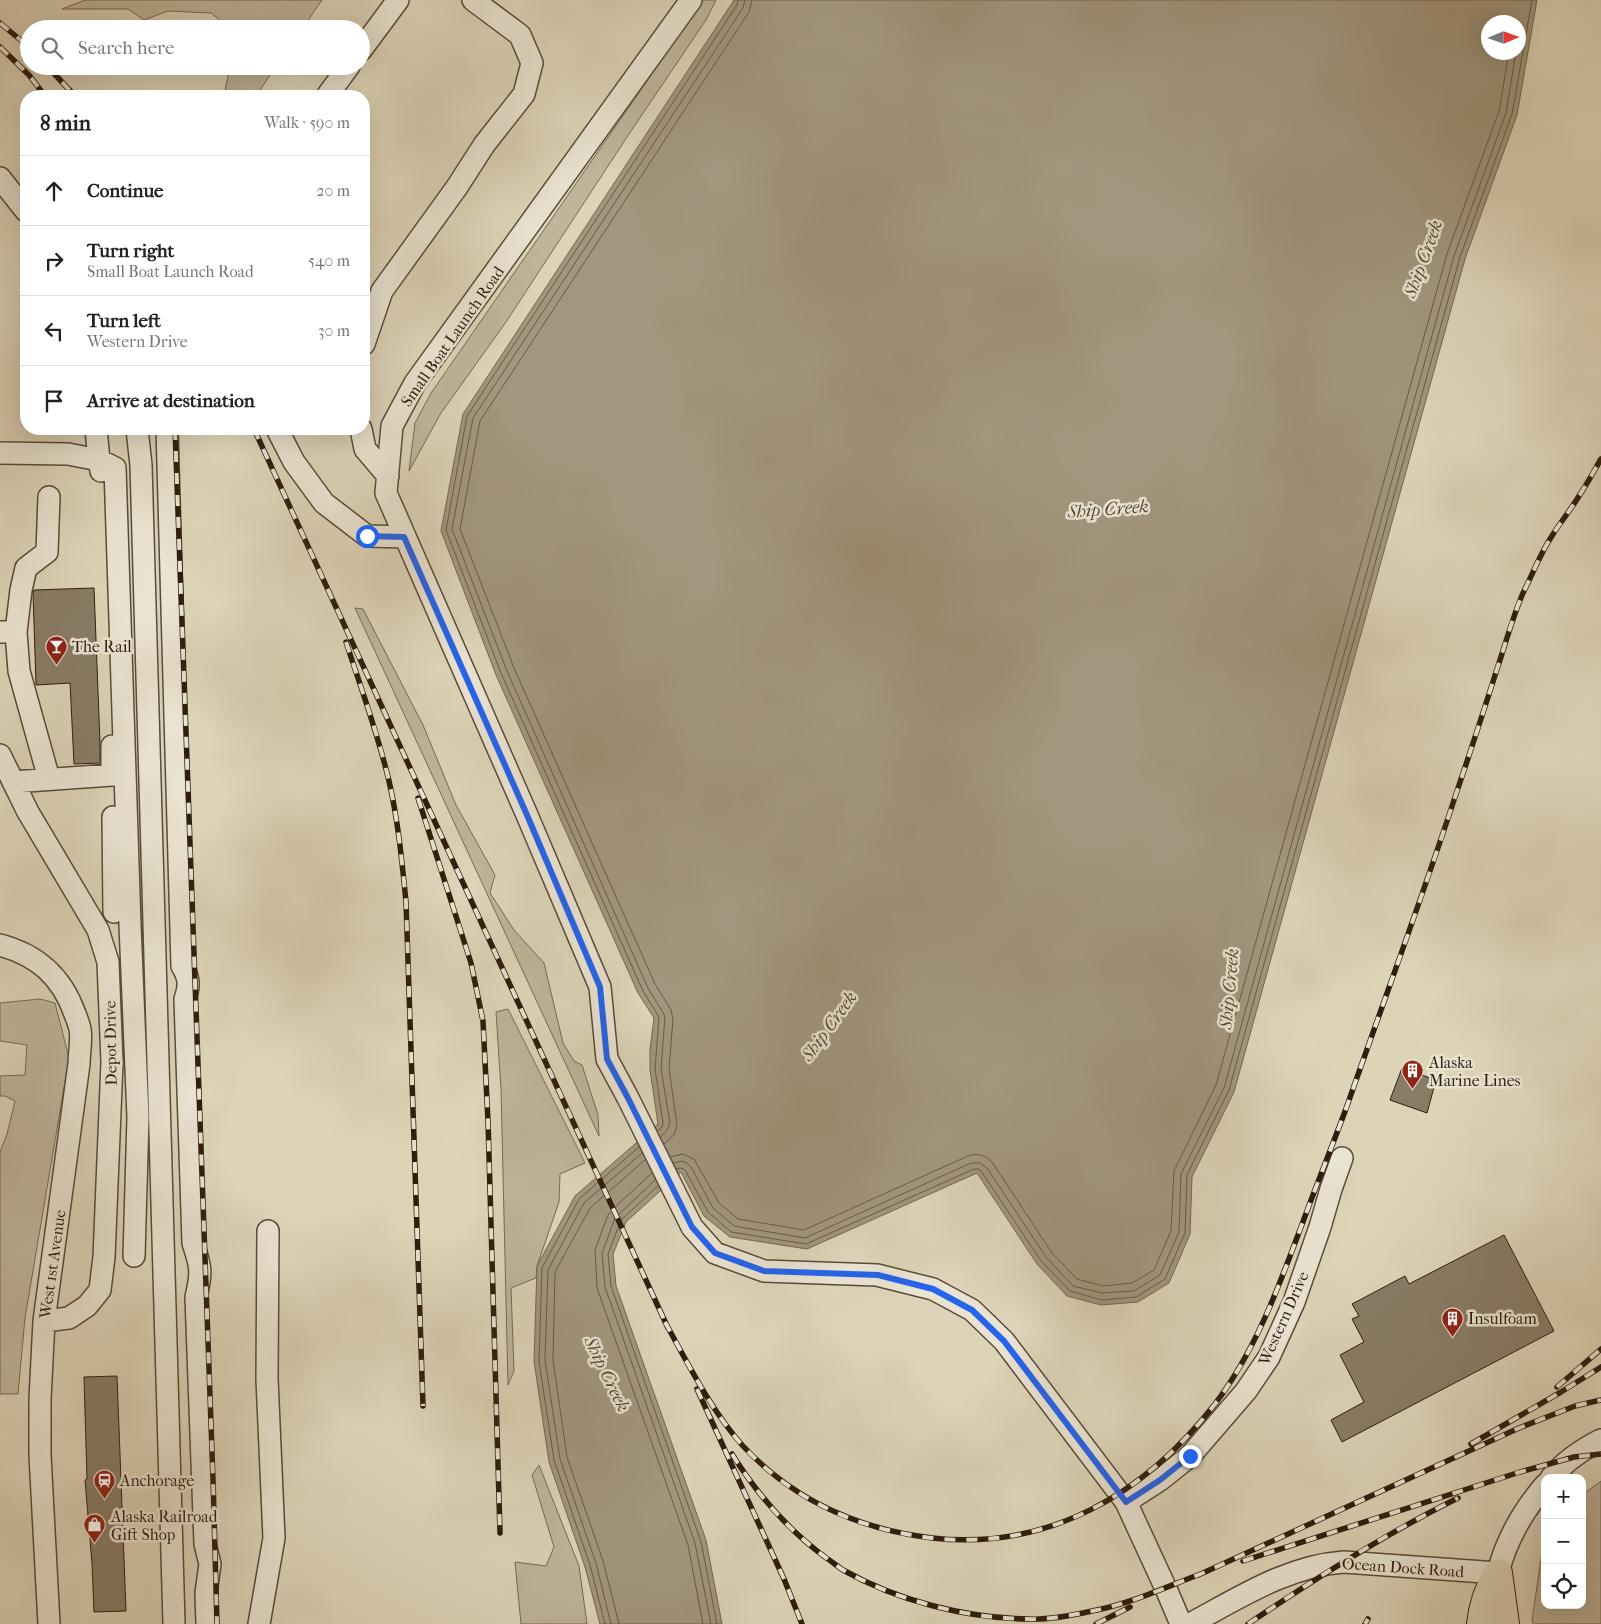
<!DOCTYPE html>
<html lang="en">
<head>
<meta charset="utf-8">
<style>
  :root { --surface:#fff; --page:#f2f2f2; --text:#222; --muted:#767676; --line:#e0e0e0 }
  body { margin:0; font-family:"IM FELL French Canon",serif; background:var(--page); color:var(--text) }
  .controls { position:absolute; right:15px; bottom:15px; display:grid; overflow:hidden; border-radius:10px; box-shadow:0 5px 20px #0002 }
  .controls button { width:45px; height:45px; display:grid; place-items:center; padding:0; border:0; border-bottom:1px solid var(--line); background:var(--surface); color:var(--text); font:25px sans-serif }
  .compass { position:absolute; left:1481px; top:15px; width:45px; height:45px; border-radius:50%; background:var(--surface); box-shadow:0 5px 20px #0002; rotate:88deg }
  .stop { position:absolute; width:15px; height:15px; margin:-11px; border:4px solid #2563eb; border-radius:50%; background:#fff }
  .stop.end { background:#2563eb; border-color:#fff; box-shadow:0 1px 5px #0008 }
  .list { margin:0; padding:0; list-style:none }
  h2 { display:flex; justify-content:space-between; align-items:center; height:65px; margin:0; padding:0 20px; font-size:21px }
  h2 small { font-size:16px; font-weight:400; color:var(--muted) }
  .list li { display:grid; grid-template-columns:32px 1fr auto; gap:15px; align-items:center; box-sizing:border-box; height:70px; padding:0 20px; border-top:1px solid var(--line) }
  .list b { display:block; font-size:19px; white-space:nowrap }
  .list p { margin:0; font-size:16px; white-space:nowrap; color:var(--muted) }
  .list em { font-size:16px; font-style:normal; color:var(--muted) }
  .icon { flex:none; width:28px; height:28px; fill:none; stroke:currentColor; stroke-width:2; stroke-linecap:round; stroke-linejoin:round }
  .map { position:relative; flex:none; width:1601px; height:1624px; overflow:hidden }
  .search { position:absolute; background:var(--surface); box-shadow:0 5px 20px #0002; left:20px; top:20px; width:350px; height:55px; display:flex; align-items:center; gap:12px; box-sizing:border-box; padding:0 18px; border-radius:28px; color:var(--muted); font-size:19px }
  .panel { position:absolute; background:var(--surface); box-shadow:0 5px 20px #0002; left:20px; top:90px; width:350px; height:345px; border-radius:20px }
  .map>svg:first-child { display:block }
</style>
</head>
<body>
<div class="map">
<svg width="1601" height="1624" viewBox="0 0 1601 1624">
  <rect width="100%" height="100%" fill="#ddd4b8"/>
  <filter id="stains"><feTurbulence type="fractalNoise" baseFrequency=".004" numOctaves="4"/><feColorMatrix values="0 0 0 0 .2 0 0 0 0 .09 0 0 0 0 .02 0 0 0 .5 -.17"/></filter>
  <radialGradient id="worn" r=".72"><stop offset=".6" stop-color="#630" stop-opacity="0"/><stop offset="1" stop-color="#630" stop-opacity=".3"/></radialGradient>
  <!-- green -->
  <path fill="#bfb59b" stroke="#776954" d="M85,0H322L302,29H231L211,13L168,11L144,20L128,9H62Z
    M703,0H716L706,20L629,134L506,322L441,413L409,471L415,423L431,393Z
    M230,66H276L256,96H224Z
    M355,608L363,609L423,725L456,805L495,875L490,893L514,930L544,963L563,1043L574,1061L582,1065L598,1115L599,1136Z
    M40,999L55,1003L69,1058L25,1318L18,1394H0V1152L7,1134L15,1101L5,1096H0V1076L25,1075L27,1045L0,1041V1003Z
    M508,1009L585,1163L560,1174L559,1202L537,1266L536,1278L511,1288L514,1371L508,1385L501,1089L496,1012Z
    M539,1465L579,1566L587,1624H521L515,1562L546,1566L554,1547L532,1475Z
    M1601,1481V1624H1533L1532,1620L1541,1559L1545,1552V1605H1582V1495Z"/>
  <!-- water -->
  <path fill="#a2967e" stroke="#746651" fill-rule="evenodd" d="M734,0H1537L1517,115L1465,259L1234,1092L1192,1177L1190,1234L1169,1283L1138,1302L1101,1305L1067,1296L1037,1264L977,1173L807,1249L730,1237L704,1216L681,1172L626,1222L613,1254L616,1286L706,1540L722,1624H600L585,1567L549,1462L534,1361L537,1266L575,1196L658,1124L650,1070V1049L654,1018L638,993L496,675L441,531L463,414ZM1488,22H1518V52H1488Z"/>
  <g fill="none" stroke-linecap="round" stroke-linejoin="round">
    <!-- shore -->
    <path stroke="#685a46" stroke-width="1" d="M658,1131L662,1127L663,1123L655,1069L659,1017L643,991L501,673L446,530L467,416L737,5L738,0
      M661,1137L667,1130L670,1123L661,1069L665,1016L648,988L507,671L452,529L473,418L743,8L745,0
      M664,1144L674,1135L677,1125L669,1068L673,1019L671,1010L655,984L514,668L460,529L480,421L749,12L752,0
      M670,1157L683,1154L694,1159L719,1203L738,1219L804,1230L968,1156C978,1153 985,1155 992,1162L1052,1253L1077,1279L1103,1286L1132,1283L1154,1270L1171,1231L1174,1171L1216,1085L1447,254L1499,111L1509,52
      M674,1163L682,1161L687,1163L691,1167L713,1208L734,1226L805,1238L971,1163H980L987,1168L1046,1257L1073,1286L1102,1293L1134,1291L1160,1275L1179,1232L1181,1174L1224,1088L1454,256L1506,113L1516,52
      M676,1169L681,1168L685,1170L708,1212L731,1232L806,1244L974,1169H978L981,1171L1041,1261L1070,1291L1102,1300L1136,1297L1165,1279L1185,1233L1187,1175L1229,1090L1460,257L1512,114L1532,0
      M652,1173L613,1209L608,1215L595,1250L597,1288L688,1545L703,1624
      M655,1180L615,1218L602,1253L605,1287L695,1543L711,1624
      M658,1186L621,1220L608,1254L611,1286L701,1542L717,1624
      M605,1624L590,1565L554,1460L539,1361L542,1268L579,1199L639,1147
      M611,1624L596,1563L560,1459L545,1360L548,1270L584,1203L642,1153
      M619,1624L603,1561L567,1457L553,1360L555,1272L590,1208L645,1160"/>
  </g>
  <!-- building -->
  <path fill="#897c66" stroke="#2f1d0e" d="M94,588L100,743V763L74,764L70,683L36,685L33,593L34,590Z
    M1402,1068L1436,1080L1427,1113L1390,1100Z
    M1504,1235L1554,1331L1342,1442L1331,1420L1364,1402L1340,1355L1364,1342L1352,1319L1359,1316L1352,1304L1405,1276L1409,1284Z
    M117,1376L126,1611L94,1612L92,1563L85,1480L87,1479L84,1377Z"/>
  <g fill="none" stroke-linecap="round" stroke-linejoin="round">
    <defs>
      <path id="minor" d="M691,0L415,383L392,426L386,493L527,815L600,987L607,1059L628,1098L692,1227L715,1253L764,1271L877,1275L933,1289L972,1310L1004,1341L1126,1502L1167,1591L1181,1624
        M361,50L398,0
        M327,96L349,66
        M0,178L26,211
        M364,344L382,291L457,187L484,145L524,94L532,63L520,35L473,0
        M96,429L99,460L115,468L130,925L138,1117L134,1256
        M137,429L141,465L174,1624
        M167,429L182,966C189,977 190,986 185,999L193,1243C201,1267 202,1272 196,1297L205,1544L210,1564L206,1593L207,1624
        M277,429L294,462L324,503L367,536L405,537
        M361,429L365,449L388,476
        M0,453L68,454L99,460L101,471
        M0,632H16L19,671L49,779
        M16,632L21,590L26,568L47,552L49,497
        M0,755L28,812L98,930L108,962L112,1062L104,1257L100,1290L87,1306L69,1318L44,1321
        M13,782L112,775V746
        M113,817L114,912
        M0,945C38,955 62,977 75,1014C77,1019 79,1024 80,1029C82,1040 79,1053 79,1064L44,1321L40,1399V1455L49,1624
        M1551,1478C1564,1462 1583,1449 1601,1440
        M1126,1502L1160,1480L1190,1456L1246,1391L1269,1357L1294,1302L1320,1227L1331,1189L1342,1158
        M259,1624L274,1538L267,1379L268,1231
        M1190,1624C1239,1598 1287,1566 1344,1562L1498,1573C1506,1540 1523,1511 1545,1485"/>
      <path id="major" d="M1498,1573L1505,1624
        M1481,1624C1483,1605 1488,1590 1498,1573"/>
    </defs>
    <!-- minor casing -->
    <use href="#minor" stroke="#5a4b38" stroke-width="24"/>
    <!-- major casing -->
    <use href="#major" stroke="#2f1d0e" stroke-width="30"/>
    <!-- minor -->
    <use href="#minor" stroke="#e9e3d1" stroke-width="21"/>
    <!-- major -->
    <use href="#major" stroke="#ddd4b8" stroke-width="28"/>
    <defs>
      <path id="rail" d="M0,23L29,47
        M0,47L29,75L45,96
        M47,66L75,96
        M175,429L213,1479L217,1624
        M254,429L668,1328
        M346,642C361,688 378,734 389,781C398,820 402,861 406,902L423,1406
        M418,798L471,963L483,1021L488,1121L500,1533
        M665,1322C687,1362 712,1412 743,1446C794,1501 858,1529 932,1538C1048,1551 1145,1494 1215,1404C1257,1349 1280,1283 1304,1219C1318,1181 1333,1144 1347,1106C1383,1003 1421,901 1455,797C1470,753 1484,710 1498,666C1506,642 1513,616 1523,593C1532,575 1540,555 1550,539C1559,524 1570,511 1579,496C1587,484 1594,471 1601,459
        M1557,1387L1601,1349
        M697,1389L784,1579L802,1624
        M1471,1444L1561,1392L1601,1367
        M732,1454C757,1494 787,1529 825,1557C831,1561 837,1566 843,1570C898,1601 965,1618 1028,1619C1046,1620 1074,1615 1092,1611C1130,1604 1166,1587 1203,1573L1519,1428L1575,1406L1601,1400
        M1243,1561L1520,1472L1574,1457L1601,1454
        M1096,1624L1130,1607
        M1248,1624C1316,1578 1385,1534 1458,1498
        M1365,1624L1368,1619"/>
    </defs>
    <!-- rail casing -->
    <use href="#rail" stroke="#2f1d0e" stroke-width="5.5"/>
    <!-- rail -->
    <use href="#rail" stroke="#e9e3d1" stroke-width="4" stroke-dasharray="11" stroke-linecap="butt"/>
  </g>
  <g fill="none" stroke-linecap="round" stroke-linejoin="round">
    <!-- route -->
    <path stroke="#2563eb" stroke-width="6" d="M367,536L404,537L527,815L600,987L607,1059L628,1098L692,1227L715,1253L764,1271L878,1275L933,1289L972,1310L1004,1341L1126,1502L1160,1480L1190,1456"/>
  </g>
  <!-- icons -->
  <defs>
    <symbol id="bar-pin" viewBox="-11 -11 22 30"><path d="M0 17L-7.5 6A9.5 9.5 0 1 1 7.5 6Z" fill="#8f2418" stroke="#e9e3d1"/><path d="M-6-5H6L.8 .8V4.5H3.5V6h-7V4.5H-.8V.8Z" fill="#fff"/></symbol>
    <symbol id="building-pin" viewBox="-11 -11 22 30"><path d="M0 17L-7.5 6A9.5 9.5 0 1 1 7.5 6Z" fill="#8f2418" stroke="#e9e3d1"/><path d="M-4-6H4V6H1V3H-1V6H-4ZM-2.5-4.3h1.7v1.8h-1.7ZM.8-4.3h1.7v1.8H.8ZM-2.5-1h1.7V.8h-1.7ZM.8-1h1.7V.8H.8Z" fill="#fff"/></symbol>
    <symbol id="station-pin" viewBox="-11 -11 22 30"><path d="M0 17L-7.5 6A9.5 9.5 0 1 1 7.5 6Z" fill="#8f2418" stroke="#e9e3d1"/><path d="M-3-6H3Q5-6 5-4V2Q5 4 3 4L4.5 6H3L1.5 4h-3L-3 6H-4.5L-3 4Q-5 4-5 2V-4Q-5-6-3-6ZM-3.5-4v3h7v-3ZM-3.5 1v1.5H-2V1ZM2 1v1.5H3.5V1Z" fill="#fff"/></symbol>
    <symbol id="shop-pin" viewBox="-11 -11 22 30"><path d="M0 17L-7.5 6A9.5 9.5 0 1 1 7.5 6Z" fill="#8f2418" stroke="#e9e3d1"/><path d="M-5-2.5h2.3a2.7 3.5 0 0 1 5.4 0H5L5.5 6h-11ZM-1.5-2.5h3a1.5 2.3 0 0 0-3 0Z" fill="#fff"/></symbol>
  </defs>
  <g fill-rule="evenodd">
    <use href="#bar-pin" x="44" y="634" width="25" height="34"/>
    <use href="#building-pin" x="1400" y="1058" width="25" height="34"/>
    <use href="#building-pin" x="1440" y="1306" width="25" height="34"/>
    <use href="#station-pin" x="92" y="1468" width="25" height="34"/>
    <use href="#shop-pin" x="82" y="1512" width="25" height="34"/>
  </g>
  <g text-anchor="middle" stroke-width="5" stroke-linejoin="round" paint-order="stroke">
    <!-- street labels -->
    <g font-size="16" fill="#2f1d0e" stroke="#e9e3d1">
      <text transform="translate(452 336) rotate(-55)" y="6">Small Boat Launch Road</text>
      <text transform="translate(110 1043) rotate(-91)" y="6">Depot Drive</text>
      <text transform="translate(52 1264) rotate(-82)" y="6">West 1st Avenue</text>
      <text transform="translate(1283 1318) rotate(-66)" y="6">Western Drive</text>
      <text transform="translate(1403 1567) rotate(4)" y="6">Ocean Dock Road</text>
    </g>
    <!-- poi labels -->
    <g font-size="16" fill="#2f1d0e" stroke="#e9e3d1" text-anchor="start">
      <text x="72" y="652">The Rail</text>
      <text x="1429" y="1068">Alaska<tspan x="1429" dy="18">Marine Lines</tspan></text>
      <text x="1468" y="1324">Insulfoam</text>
      <text x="120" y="1486">Anchorage</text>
      <text x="111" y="1522">Alaska Railroad<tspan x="111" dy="18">Gift Shop</tspan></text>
    </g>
    <!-- water labels -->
    <g font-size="18" font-style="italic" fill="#574735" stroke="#e9e3d1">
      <text transform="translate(1423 259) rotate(-70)" y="6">Ship Creek</text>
      <text transform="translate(1108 509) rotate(-4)" y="6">Ship Creek</text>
      <text transform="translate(1229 989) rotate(-85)" y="6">Ship Creek</text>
      <text transform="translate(829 1026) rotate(-54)" y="6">Ship Creek</text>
      <text transform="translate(607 1374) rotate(64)" y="6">Ship Creek</text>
    </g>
  </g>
  <rect width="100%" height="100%" filter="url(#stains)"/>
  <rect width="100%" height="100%" fill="url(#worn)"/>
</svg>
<div class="controls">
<button>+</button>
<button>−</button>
<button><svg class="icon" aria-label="locate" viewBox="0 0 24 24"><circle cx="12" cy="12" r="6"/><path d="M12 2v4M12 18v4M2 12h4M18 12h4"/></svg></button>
</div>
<svg class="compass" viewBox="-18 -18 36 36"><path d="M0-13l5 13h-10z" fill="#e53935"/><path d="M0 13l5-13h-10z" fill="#767676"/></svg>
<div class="stop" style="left:367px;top:536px"></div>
<div class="stop end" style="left:1190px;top:1456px"></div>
<div class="search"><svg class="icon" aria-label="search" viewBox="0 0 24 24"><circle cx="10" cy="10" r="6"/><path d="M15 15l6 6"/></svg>Search here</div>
<section class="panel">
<h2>8 min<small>Walk · 590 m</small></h2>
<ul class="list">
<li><svg class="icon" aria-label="ahead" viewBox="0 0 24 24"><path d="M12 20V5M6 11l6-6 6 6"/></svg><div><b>Continue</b></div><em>20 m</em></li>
<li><svg class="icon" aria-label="right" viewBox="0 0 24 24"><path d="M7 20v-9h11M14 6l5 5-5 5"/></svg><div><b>Turn right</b><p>Small Boat Launch Road</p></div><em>540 m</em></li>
<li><svg class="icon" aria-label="left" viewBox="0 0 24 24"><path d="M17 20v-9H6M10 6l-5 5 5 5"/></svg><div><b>Turn left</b><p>Western Drive</p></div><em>30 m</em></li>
<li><svg class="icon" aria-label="arrive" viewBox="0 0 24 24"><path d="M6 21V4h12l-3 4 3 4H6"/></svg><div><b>Arrive at destination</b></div></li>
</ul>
</section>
</div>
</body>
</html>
